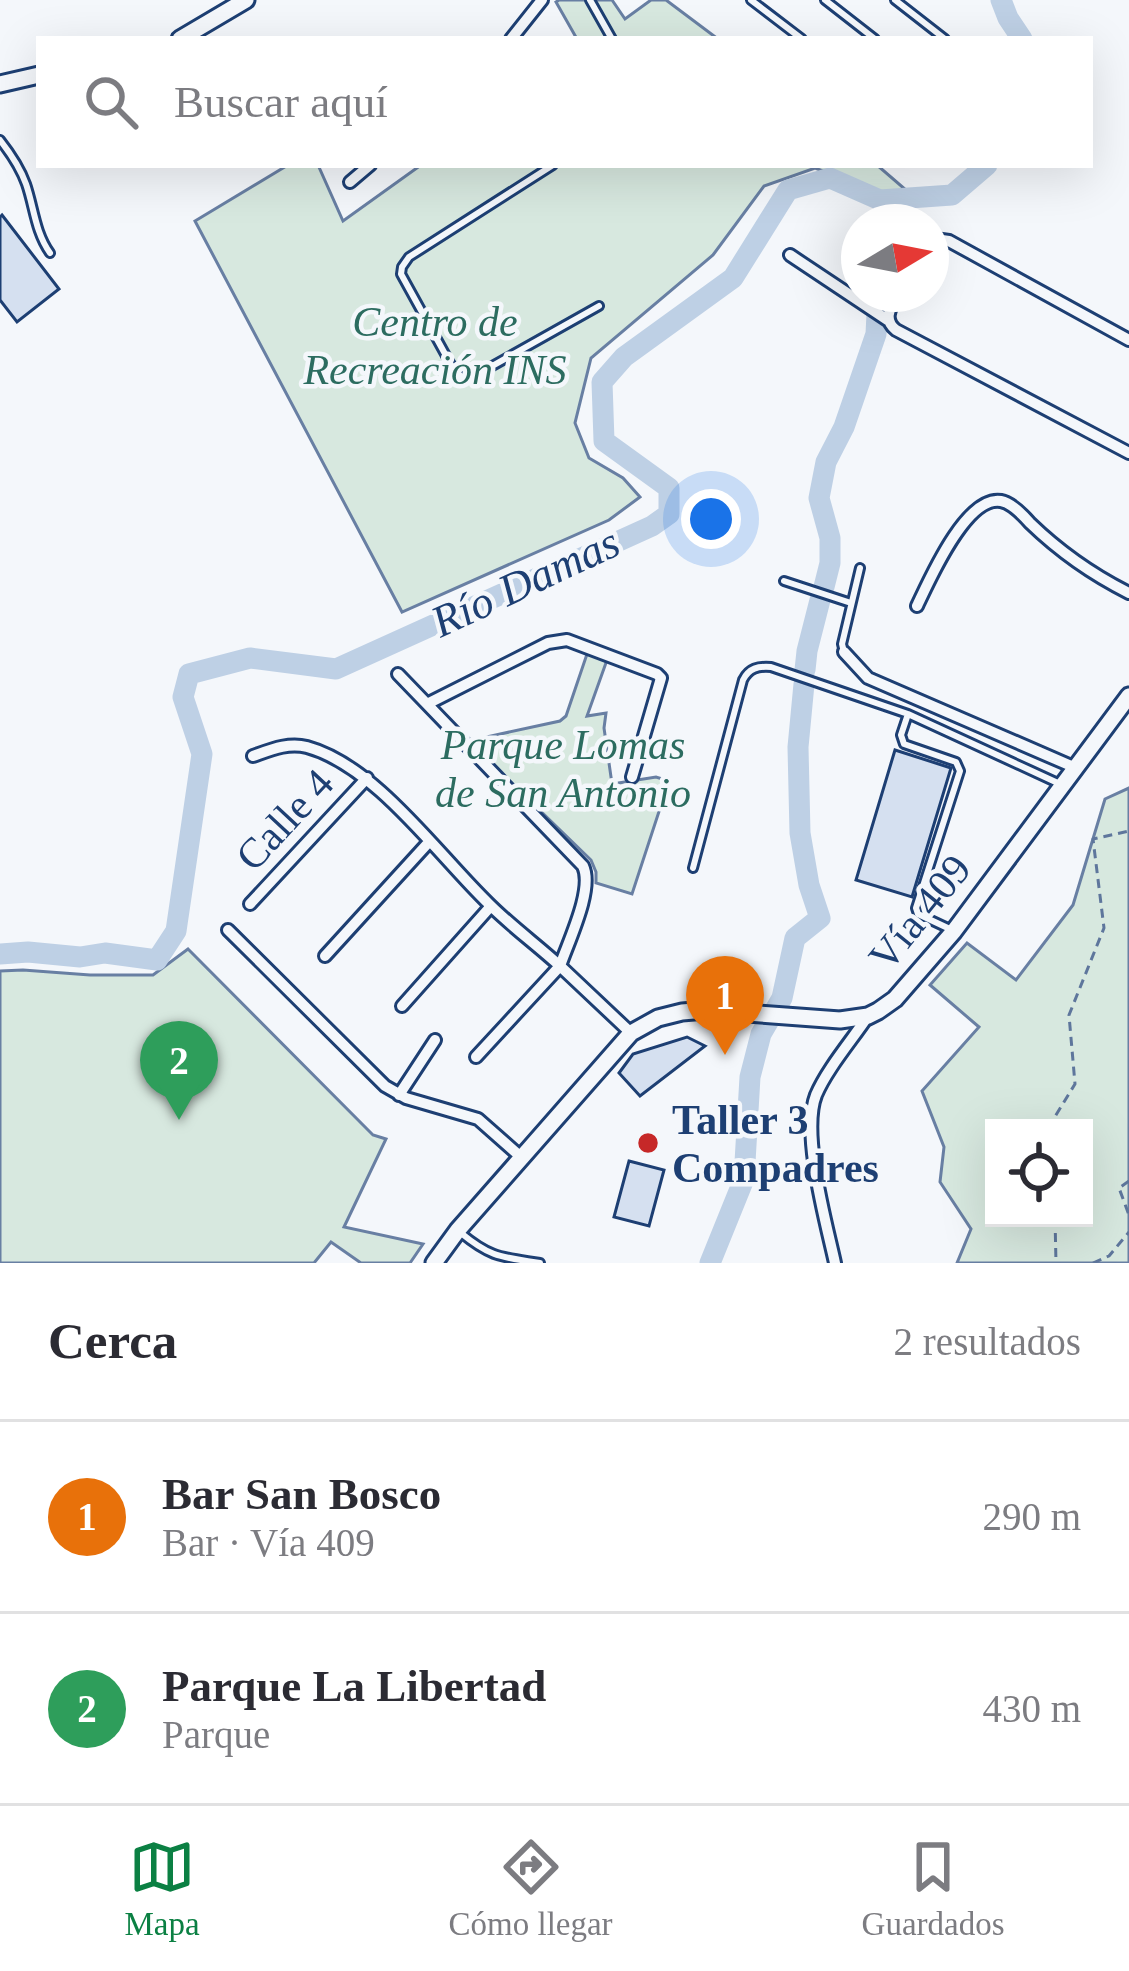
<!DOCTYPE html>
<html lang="es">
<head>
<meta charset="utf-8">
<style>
  :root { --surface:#fff; --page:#f7f7f7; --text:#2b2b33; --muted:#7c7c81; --line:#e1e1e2; --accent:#0b8043 }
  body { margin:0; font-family:"Times New Roman",serif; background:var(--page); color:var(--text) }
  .controls { position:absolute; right:36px; bottom:36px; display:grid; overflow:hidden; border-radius:0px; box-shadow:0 12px 48px #0002 }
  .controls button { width:108px; height:108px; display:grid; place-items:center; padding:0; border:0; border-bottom:3px solid var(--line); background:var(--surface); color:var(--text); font:60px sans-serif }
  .compass { position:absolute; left:841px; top:204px; width:108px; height:108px; border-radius:50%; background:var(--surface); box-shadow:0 12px 48px #0002; rotate:80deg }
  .you { position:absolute; left:711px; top:519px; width:42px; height:42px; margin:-30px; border:9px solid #fff; border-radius:50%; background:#1a73e8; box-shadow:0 0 0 18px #1a73e833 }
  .badge { display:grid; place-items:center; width:78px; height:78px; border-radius:50%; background:var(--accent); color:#fff; font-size:39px; font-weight:700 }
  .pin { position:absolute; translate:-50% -99px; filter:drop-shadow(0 3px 6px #0008) }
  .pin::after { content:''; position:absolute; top:63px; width:42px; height:36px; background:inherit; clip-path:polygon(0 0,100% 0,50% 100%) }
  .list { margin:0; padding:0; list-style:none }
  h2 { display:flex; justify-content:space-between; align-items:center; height:156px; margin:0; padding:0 48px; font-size:51px }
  h2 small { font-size:39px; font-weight:400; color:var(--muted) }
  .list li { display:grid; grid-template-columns:78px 1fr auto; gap:36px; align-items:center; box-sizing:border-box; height:192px; padding:0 48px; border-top:3px solid var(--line) }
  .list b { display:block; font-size:45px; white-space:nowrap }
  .list p { margin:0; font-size:39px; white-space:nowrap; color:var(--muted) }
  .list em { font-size:39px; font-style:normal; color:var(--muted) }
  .icon { flex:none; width:66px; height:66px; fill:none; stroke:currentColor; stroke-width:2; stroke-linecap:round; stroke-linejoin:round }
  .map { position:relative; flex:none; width:1129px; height:1263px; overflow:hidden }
  .search { position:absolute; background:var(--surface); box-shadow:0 12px 48px #0002; left:36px; right:36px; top:36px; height:132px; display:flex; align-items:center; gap:30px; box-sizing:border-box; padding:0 42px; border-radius:0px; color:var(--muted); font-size:45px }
  .sheet { height:540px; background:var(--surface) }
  nav { display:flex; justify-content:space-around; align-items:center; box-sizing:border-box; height:168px; border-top:3px solid var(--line); background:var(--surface); font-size:33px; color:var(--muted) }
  nav a { display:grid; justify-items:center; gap:6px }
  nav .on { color:var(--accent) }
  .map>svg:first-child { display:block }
</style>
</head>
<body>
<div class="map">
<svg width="1129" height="1263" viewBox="0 0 1129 1263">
  <rect width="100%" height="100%" fill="#f4f7fb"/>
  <!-- green -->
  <path fill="#d7e8df" stroke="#687fa3" stroke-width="3" fill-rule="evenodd" d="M559,0H612L625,19L651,0H666L718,39H577L556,2Z
    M288,165H318L343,221L421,165H877L906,190L881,192L815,168L764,186L713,255L591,358L575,423L589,458L623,478L640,497L609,520L402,612L195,221Z
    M587,654L607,660L587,716L606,713L604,728L612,784L656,777L669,781L632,894L596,883V872L591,860L468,741L560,721L566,716Z
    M1129,788V1263H957L971,1229L940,1182L944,1147L922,1091L979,1027L930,985L967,943L1016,980L1073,905L1105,799ZM994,1128H1084V1218H994Z
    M188,949L373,1135L386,1139L344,1227L423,1244L410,1263H361L331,1242L314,1263H0V971L23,970L90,975H153Z"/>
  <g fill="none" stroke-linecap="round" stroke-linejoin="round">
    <!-- river -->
    <path stroke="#bed0e5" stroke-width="21" d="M1001,0L1008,18L1022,39
      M824,587L830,563V538L819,498L826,462L844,427L876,334L878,294
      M805,670L807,651L820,600
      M0,954L28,952L80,957L105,953L157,960L176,931L202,754L183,697L189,674L250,658L336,669L652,526L669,514V488L604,441L602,382L624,357L733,278L788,190L830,178L880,200L952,195L987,165
      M710,1263L744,1179L750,1077L761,1034L782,998L795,938L820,918L809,885L800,833L798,747L804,684"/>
  </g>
  <!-- building -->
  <path fill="#d5e0f0" stroke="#1d3f73" stroke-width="3" d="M2,215L59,289L17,322L0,300V217Z
    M895,750L951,768L912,897L856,880Z
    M687,1037L705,1046L640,1096L619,1073L633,1054Z
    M629,1161L664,1170L649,1226L614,1217Z"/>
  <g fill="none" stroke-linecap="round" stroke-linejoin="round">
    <defs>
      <path id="lane" d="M590,0L612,39
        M751,0L802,39
        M825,0L875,39
        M895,0L945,39
        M0,140C11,154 20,167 26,184C34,207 35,232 50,253
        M553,165L409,257L402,267L401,274L455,372L464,378L478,374L599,306
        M784,581L851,603
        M844,652L842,644L860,568
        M908,714L901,735L904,744L956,762L960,771L916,908L918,914L952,930
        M693,868L743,680C749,668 758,666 771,667L908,714L1060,784
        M461,1233C491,1258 502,1257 540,1263"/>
      <path id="street" d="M511,39L542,0
        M350,182L370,165
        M931,241L935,239L949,241L1129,340
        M790,255L889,321
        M898,294C891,307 882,319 896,330L1129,453
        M917,606C929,581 966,495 1001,501C1012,503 1023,515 1030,523C1061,553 1091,574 1129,593
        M844,652L868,678L1076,768
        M398,674L583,866C594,889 569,940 560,966L631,1033
        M427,704L548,643L567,640L657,674L661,678L632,777
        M253,756C270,750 288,742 307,747C376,766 438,855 489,904C511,926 537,945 560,966L476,1057
        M250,904L367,778
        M228,930L385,1086L406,1098L478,1119L521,1157
        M325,956L429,842
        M402,1006L491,906
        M399,1095L435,1040
        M835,1263C826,1222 801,1133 816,1095C827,1069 852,1040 868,1016"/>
      <path id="secondary" d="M180,39L246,0
        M0,84L39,75
        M434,1263L458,1230L631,1033L658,1018L682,1012L706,1010L840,1020L868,1016L878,1011L895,999L954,931L1129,696"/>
    </defs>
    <!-- lane casing -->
    <use href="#lane" stroke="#1d3f73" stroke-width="12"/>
    <!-- street casing -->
    <use href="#street" stroke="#1d3f73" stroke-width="16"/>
    <!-- secondary casing -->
    <use href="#secondary" stroke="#1d3f73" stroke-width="21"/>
    <!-- path -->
    <path stroke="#5e769c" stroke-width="3" stroke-dasharray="9 6" stroke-linecap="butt" d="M1048,1128L1075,1084L1069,1015L1104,928L1093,839L1129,831
      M1129,1181L1119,1188L1129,1215
      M1055,1218L1056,1263
      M1093,1263L1109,1256L1129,1232"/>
    <!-- lane -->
    <use href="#lane" stroke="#f4f7fb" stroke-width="6"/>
    <!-- street -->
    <use href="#street" stroke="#f4f7fb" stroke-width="10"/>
    <!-- secondary -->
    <use href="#secondary" stroke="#f4f7fb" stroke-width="15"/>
  </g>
  <!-- markers -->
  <circle fill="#c62828" stroke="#f4f7fb" stroke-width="4.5" cx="648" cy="1143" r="12"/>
  <g text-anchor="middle" stroke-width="9" stroke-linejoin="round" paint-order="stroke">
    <!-- park labels -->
    <g font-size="42" font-style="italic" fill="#2c6c60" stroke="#f4f7fb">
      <text x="435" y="336">Centro de<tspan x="435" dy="48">Recreación INS</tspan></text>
      <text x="563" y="759">Parque Lomas<tspan x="563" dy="48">de San Antonio</tspan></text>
    </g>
    <!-- street labels -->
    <g font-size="42" fill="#1d3f73" stroke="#f4f7fb">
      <text transform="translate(284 819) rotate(-47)" y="15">Calle 4</text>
      <text transform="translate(919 912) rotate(-51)" y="15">Vía 409</text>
    </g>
    <!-- poi labels -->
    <g font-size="42" font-weight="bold" fill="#1d3f73" stroke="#f4f7fb" text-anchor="start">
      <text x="672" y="1134">Taller 3<tspan x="672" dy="48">Compadres</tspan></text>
    </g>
    <!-- water labels -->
    <g font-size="45" font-style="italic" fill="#1d3f73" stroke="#f4f7fb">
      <text transform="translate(525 581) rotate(-25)" y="16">Río Damas</text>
    </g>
  </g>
</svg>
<div class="controls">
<button><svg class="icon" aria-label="locate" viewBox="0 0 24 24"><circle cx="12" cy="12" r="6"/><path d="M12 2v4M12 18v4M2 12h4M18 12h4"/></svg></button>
</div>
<svg class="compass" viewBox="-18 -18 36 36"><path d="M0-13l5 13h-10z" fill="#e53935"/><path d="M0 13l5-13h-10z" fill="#7c7c81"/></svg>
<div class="you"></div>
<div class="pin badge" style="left:725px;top:1055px;background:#e8710a">1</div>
<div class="pin badge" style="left:179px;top:1120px;background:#2e9e5b">2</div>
<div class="search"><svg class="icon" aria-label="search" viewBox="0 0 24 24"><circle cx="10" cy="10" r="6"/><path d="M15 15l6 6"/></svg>Buscar aquí</div>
</div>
<section class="sheet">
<h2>Cerca<small>2 resultados</small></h2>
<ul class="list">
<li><span class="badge" style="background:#e8710a">1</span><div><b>Bar San Bosco</b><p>Bar · Vía 409</p></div><em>290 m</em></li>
<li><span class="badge" style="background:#2e9e5b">2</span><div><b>Parque La Libertad</b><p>Parque</p></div><em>430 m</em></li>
</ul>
</section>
<nav>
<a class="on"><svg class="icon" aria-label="map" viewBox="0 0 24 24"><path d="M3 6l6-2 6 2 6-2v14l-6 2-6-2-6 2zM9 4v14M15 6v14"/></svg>Mapa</a>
<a><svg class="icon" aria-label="directions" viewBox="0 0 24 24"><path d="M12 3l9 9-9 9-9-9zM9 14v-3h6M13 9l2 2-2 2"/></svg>Cómo llegar</a>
<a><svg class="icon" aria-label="saved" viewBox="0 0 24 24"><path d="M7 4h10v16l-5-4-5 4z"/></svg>Guardados</a>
</nav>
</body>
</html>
